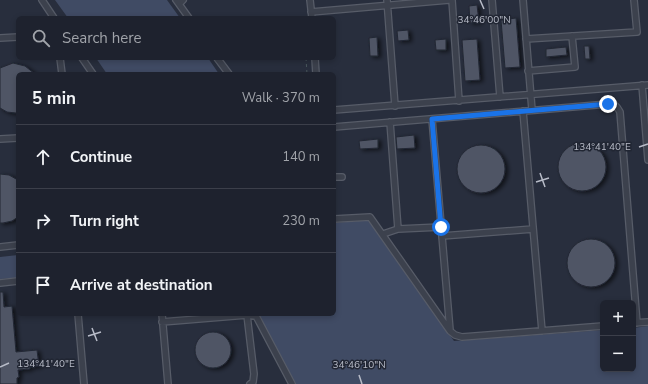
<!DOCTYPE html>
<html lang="en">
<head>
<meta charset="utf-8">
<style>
  :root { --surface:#1e222e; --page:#2b2f3a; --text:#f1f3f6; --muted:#a1a4aa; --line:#3c3f4a }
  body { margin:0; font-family:"Nunito Sans",sans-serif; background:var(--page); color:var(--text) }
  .controls { position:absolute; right:12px; bottom:12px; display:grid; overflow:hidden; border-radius:6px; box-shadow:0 2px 6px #0003 }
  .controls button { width:36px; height:36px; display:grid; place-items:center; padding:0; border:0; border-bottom:1px solid var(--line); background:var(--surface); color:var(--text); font:20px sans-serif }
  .stop { position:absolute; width:12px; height:12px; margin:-9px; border:3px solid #1a73e8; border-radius:50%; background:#fff }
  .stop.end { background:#1a73e8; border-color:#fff; box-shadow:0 1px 4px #0008 }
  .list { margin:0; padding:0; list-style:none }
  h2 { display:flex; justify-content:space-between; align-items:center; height:52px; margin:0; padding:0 16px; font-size:17px }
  h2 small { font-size:13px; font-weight:400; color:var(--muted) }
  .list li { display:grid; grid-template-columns:26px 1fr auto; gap:12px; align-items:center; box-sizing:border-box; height:64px; padding:0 16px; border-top:1px solid var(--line) }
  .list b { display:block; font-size:15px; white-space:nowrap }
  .list em { font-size:13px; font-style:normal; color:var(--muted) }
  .icon { flex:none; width:22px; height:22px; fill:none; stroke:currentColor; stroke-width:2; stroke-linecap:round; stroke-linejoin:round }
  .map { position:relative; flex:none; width:648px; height:384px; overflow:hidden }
  .search { position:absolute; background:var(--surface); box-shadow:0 2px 6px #0003; left:16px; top:16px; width:320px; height:44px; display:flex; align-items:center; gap:10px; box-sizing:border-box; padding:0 14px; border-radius:6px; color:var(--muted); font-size:15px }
  .panel { position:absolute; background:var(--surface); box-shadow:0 2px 6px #0003; left:16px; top:72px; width:320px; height:244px; border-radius:6px }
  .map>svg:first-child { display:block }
</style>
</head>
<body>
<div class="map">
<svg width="648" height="384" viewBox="0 0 648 384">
  <defs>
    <filter id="shadow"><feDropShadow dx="3" dy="1.5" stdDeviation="2" flood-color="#0009"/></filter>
  </defs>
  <rect width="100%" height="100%" fill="#282e3d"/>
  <!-- water -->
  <path fill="#404b64" d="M55,0H167L180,18H68Z
    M96,58H208L219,74H107Z
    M369,220L454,341L603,330V369H633V328L648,326V384H296L258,314H334V223Z
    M18,255V278L0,279V257Z"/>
  <!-- building -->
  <path fill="#4f5565" stroke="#232834" filter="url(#shadow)" d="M477,5L479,22L470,23L469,6Z
    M516,18L520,67L505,68L501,20Z
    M408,30L409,40L398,41L397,31Z
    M377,37L378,56H370L369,38Z
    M446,39V50H436L435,40Z
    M477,39L480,80L465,81L462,40Z
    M584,46H589L590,59H585Z
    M566,47L567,55L546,57V49Z
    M13,63L25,66L35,74H18V113H16L7,112L0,108V68Z
    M414,135L415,148L397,149L396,137Z
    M378,139V148L360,149L359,141Z
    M558 167a24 24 0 1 1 48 0a24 24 0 1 1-48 0Z
    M457 169a24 24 0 1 1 48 0a24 24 0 1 1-48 0Z
    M0,174L9,175L18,180V217L12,221L3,223H0Z
    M567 263a24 24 0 1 1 48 0a24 24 0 1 1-48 0Z
    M0,292H3L4,307L12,306L16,352L37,350L39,366L30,367V369L18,370L19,377L17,378V384H0Z
    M195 350a18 18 0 1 1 36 0a18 18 0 1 1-36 0Z"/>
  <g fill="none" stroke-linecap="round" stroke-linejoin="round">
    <defs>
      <path id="minor" d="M42,0L54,18
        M176,0L189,18
        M310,0L312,18
        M387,0L395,106
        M452,0L459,101
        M492,0L500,97
        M523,0L532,110
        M179,4L183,0
        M311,12L449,0
        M0,38L18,37
        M526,39L637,32L634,0
        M60,58L62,74
        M82,58L93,74
        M217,58L229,74
        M315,58L316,74
        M528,71L575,67L572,36
        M642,85L648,160
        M334,110L648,85
        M523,111L542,331
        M432,119L450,330
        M390,122L398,229
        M334,127L608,104C615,104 617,106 620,112L637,323
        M0,139L18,138
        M334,177H342
        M334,219L370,217L450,331L455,335L462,337L603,326
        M383,234L398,229L441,227
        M442,236L533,229
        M0,247L18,245
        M0,283L18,281
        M78,314L84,384
        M162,314L168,384
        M247,315L254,374L253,382L250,384
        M162,322L247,315L256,316L292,384
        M633,323L648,322"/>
    </defs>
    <!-- minor casing -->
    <use href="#minor" stroke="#575c68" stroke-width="8"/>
    <!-- path -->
    <path stroke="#4a585d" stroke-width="1" stroke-dasharray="3 3" stroke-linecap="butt" d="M300,18H303
      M306,58L307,74"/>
    <!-- minor -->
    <use href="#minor" stroke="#3c414d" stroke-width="5.5"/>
  </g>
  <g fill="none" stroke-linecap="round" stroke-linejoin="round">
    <!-- route -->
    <path stroke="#1a73e8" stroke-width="5" d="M441,227L432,119L608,104"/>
  </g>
  <!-- ticks -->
  <path fill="none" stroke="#b8bcc8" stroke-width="1.5" d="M480,0L484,9M639,147L648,144M540,173L545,187M536,182L549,178M92,328L97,341M88,336L101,332M0,367L9,363M359,375L362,384"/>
  <g font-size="10" text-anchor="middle" fill="#b8bcc8" stroke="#212633" stroke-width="3" stroke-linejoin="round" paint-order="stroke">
    <text x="484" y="23">34°46'00"N</text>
    <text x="602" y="150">134°41'40"E</text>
    <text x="46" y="367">134°41'40"E</text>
    <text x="359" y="368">34°46'10"N</text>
  </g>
</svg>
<div class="controls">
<button>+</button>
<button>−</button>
</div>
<div class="stop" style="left:441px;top:227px"></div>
<div class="stop end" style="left:608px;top:104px"></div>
<div class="search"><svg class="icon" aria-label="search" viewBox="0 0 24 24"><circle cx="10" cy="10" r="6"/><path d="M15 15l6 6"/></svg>Search here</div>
<section class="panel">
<h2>5 min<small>Walk · 370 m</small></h2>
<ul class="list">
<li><svg class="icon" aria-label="ahead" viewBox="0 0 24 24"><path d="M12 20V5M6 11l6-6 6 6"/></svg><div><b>Continue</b></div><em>140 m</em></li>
<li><svg class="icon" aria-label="right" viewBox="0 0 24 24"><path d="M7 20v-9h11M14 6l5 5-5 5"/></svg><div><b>Turn right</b></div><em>230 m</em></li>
<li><svg class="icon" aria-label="arrive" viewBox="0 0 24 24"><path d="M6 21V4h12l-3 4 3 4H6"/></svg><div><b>Arrive at destination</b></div></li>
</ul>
</section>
</div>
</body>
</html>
